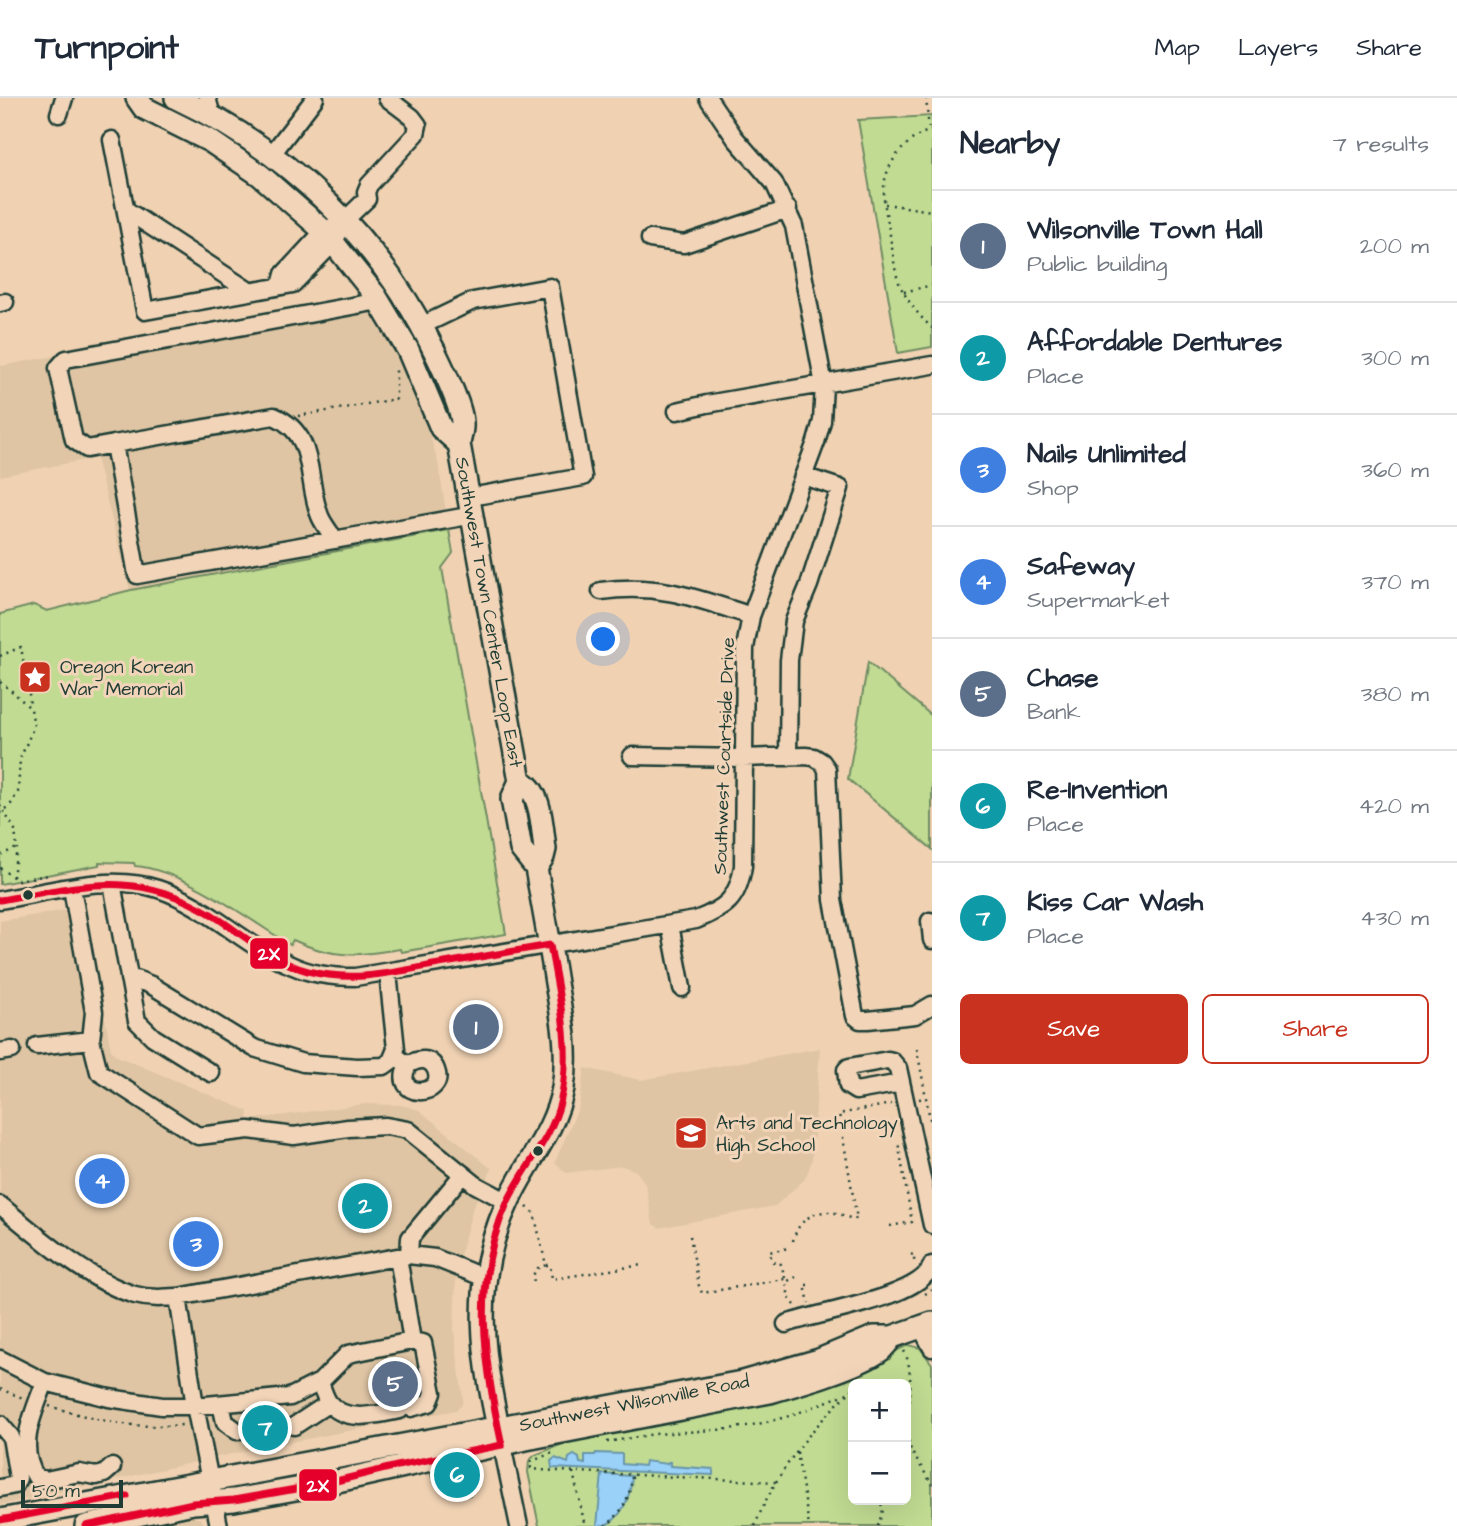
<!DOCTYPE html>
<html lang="en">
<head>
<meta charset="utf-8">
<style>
  :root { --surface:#fff; --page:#f6f6f7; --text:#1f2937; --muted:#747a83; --line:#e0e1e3; --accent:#c8321e }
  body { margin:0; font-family:"Architects Daughter",sans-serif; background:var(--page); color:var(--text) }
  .controls { position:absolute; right:21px; bottom:21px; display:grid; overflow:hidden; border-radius:10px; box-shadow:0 7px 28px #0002 }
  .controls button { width:63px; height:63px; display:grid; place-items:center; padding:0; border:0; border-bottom:2px solid var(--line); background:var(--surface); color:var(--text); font:35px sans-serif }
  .scale { position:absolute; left:21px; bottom:18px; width:102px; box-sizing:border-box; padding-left:7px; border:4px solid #1f3d34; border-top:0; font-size:19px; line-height:24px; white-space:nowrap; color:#1f3d34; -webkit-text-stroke:5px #f2d5b9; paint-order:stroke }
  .you { position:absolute; left:604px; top:542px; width:24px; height:24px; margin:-18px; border:5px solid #fff; border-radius:50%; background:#1a73e8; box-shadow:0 0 0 10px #1a73e833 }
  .badge { display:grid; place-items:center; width:46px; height:46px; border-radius:50%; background:var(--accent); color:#fff; font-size:23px; font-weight:700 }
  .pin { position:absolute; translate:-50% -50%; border:4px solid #fff; box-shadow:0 2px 7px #0006 }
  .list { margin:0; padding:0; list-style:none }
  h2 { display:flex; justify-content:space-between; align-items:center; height:91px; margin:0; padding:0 28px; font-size:30px }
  h2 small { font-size:23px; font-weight:400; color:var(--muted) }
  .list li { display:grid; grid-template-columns:46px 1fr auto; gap:21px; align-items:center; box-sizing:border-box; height:112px; padding:0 28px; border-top:2px solid var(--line) }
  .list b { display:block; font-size:26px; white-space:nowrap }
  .list p { margin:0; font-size:23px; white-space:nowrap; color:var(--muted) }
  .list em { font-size:23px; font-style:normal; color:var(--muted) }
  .actions { display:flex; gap:14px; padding:21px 28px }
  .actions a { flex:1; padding:16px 0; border:2px solid var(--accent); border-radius:10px; text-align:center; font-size:24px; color:var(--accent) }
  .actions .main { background:var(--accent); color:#fff }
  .map { position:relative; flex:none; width:932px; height:1428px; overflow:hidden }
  header { display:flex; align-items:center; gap:42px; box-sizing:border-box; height:98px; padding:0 35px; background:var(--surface); border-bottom:2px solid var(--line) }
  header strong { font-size:33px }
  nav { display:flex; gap:38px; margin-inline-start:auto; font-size:24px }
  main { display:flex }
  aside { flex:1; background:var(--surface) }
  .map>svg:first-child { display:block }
</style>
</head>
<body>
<header>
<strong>Turnpoint</strong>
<nav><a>Map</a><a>Layers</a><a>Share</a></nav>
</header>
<main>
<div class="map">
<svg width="932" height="1428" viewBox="0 0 932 1428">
  <rect width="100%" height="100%" fill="#f0d2b3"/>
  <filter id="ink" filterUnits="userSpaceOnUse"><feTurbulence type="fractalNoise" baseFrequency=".0143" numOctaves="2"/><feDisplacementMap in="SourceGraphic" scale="14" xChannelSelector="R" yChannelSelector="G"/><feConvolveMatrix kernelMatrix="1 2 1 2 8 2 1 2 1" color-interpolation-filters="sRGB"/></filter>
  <g filter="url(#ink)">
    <!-- built -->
    <path fill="#dfc5a4" d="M362,202L380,226L416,292L438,364L449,432L130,492L96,360L0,378V268Z
      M84,809L111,952L117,958L248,1013V1022L365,1006L401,1007L419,1012L492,1071L473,1109L456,1173L454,1232L463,1300L462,1307L456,1312L250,1352L0,1407V823Z
      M820,950L812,1063L805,1081L775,1108L659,1130L653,1126L645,1085L636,1073L622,1068L566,1075L555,1064L579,1008L585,970L641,982Z
      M191,1418L201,1421L205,1428H139Z"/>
    <!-- green -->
    <path fill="#c1db92" stroke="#708c63" stroke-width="2" fill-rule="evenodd" d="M932,18V249L898,255L858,22Z
      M449,432L453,455L442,470L506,836L401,854L400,851C357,858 334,861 293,842L290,847C249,821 184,772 135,768L134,765L99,764V767L0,786V516L34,507L47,513L131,492Z
      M868,564L932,618V751L848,681Z
      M908,1247L920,1250L932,1266V1428H539L528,1374L529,1363L535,1357L585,1337L865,1268ZM853,1286H906V1402H853Z
      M467,1370L478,1371L480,1375L476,1389L470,1397C452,1401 438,1396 431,1377Z"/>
    <!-- water -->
    <path fill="#9ad1f9" stroke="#6996aa" stroke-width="2" d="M596,1355L622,1356V1366L644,1368L645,1363L667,1366L668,1364H670V1368L713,1371V1377L552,1370L551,1363L555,1360L568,1365L569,1360L574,1357L579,1360L580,1365L585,1366V1357H595Z
      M602,1376L632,1378C631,1398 620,1428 597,1428Z"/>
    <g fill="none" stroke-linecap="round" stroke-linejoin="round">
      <!-- minor-tunnel -->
      <path stroke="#c6b49a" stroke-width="16" stroke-dasharray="16 8" stroke-linecap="butt" d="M237,1333L294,1328"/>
      <defs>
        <path id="minor" d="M207,0L212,18
          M59,16L64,0
          M112,42L145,213L293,186L334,144L345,122
          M272,56L315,0
          M126,112L249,193
          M650,141L684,146L788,111
          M281,187L284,176L324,133L345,122L367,101L366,94L369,87L416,36L418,27L412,19L387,0
          M0,205L5,204
          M421,228L473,203L550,189L583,379L470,399
          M677,313L707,306L932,267
          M114,346L87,351L74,342L58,270L66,261L379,203
          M335,442C330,434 323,426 320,418C305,381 318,337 274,318L114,346L137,477L474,417
          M601,493C660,485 696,500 751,518
          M632,658L742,660L805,658L814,659L822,664L827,671L833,802L855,918L860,922H868L915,917L932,907
          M788,659L789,562L794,523L809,487L840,390L803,378
          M112,785L137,923L153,939L211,975
          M72,790L94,914L91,942L99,974L198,1038L249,1032L294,1038L348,1030L386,1028L408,1032L476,1087L508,1104
          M0,802C50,794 108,775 158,791C208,807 245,849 293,868C313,877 334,879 355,879L696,822C726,810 738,801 743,768L745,550L751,518L816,344L822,323L824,287L794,128L774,85L735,40L708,0
          M930,823L932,842
          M670,827L682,890
          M129,881H136L151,887L254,950L303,965L357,969L384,968L391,963L396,951L388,875
          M37,948L91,942
          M0,954L12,952
          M394,957L408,967C390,1002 447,1000 436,972C431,959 418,960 408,967
          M901,985L856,993L848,988L846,972L849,969L888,962L892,963L898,970L932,1127
          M0,1107C36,1137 90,1184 135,1197C150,1201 163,1200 178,1199L408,1157L435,1160L485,1180
          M409,1157L410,1140L463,1076
          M178,1199L195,1308L219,1428
          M786,1226C818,1214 921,1200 932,1167
          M921,1229L932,1250
          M0,1261L45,1284L109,1300L162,1308H195L290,1299L320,1284L348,1256L412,1243L398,1159
          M45,1284C34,1314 16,1348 36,1379L46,1382L79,1375L96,1378L104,1376L112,1369
          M320,1284C322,1290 325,1300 329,1305C346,1326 378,1316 400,1312
          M221,1306L225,1324L237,1333
          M411,1310L429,1305L433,1295L423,1245L412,1243
          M0,1326L11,1339L18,1380L15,1387L0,1390
          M294,1328L329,1305
          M502,1347L519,1428"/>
        <path id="major" d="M137,0L144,10L210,43L260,77L324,133L375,197L408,252L441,330L459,346
          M176,0C289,53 381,142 436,256C443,271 462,309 462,325C463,331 460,339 459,346L520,683L512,701L521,751L536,770C543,808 550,846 556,885C562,920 569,954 563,990C555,1034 526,1064 508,1104C469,1186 483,1262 502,1347
          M520,683C542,691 542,731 545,751L543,759L536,770
          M0,1422L742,1284L819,1262L874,1239H892L932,1225
          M86,1428L193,1405L234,1402L324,1386L526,1341L770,1294C798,1286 858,1269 881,1252C885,1248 889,1243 892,1239"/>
      </defs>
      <!-- minor casing -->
      <use href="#minor" stroke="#1f3d34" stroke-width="21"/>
      <!-- major casing -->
      <use href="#major" stroke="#1f3d34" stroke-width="26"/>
      <!-- path -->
      <path stroke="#1f3d34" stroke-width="2.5" stroke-dasharray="2 5" stroke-linecap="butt" d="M926,0L929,32
        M932,32C908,38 884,66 884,91C883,109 889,126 891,144C894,159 894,173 900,187C907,203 919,218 932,230
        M885,106L932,113
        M904,194L932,187
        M298,318L396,301V271
        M0,558L21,549L30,602L28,608
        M0,584L13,594L31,611L34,628L20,661L18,694L11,706L0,715
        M0,707L15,732L17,750L0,757
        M0,770L17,782L49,777
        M13,779L17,750
        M917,951L932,1032
        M919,1001L926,1000
        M527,1109L534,1115L546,1167L538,1170L533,1177L534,1186
        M890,1128L912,1124L898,1044
        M690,1138L699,1188L702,1195L785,1181
        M793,1143C797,1123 815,1110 836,1115C844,1117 849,1121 857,1121L839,1016L891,1006
        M911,1157L913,1156L915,1166
        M546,1167H550L552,1181L642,1167
        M785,1180L781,1166L773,1164L769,1154L789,1150
        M808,1187H805L809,1205
        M925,1196L932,1192
        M795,1207L789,1200L786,1184L796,1179
        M904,1253C913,1268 911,1305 906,1321
        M0,1291L23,1300
        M49,1308C100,1323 129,1331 183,1327
        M906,1329L911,1353L932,1386
        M607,1344L655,1336L730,1331L763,1325L793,1317L848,1295
        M797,1354L809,1428
        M552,1355L530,1364L531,1370L539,1372L776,1384
        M573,1374L585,1428
        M605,1428C622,1417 631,1397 632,1378
        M755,1428C773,1378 814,1326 853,1291
        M878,1428L883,1412L880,1402"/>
      <!-- minor -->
      <use href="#minor" stroke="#f2d5b9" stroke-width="16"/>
      <!-- major -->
      <use href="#major" stroke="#f2d5b9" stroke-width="21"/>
      <defs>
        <path id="bus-1" d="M0,802C82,788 135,770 211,816C243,836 271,863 308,873C352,885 396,874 439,866C476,860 513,853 550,847
          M0,1422L127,1398
          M86,1428L193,1405L234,1402L324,1386L397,1368L502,1347C484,1265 471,1182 508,1103C524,1069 551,1041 560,1005C573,953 559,898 550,847"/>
      </defs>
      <!-- bus-1 casing -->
      <use href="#bus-1" stroke="#f2d5b9" stroke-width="12"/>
      <!-- bus-1 -->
      <use href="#bus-1" stroke="#e4002b" stroke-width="7"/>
    </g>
  </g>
  <!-- icons -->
  <defs>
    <symbol id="sight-square" viewBox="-11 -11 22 22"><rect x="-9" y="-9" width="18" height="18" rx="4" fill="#c8321e" stroke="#f2d5b9"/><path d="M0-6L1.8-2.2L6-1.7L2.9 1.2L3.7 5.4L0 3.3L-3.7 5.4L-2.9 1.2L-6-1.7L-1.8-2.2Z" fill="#fff"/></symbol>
    <symbol id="school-square" viewBox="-11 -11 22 22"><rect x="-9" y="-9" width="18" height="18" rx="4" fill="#c8321e" stroke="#f2d5b9"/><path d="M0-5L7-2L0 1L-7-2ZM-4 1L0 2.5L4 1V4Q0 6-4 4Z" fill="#fff"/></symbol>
  </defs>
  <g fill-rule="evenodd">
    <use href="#sight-square" x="16" y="560" width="38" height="38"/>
    <use href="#school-square" x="672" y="1016" width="38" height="38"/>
  </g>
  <!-- markers -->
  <g fill="#1f3d34" stroke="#f2d5b9" stroke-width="2.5">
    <circle cx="28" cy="797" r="6"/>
    <circle cx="538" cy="1053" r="6"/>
  </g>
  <g text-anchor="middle" stroke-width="6" stroke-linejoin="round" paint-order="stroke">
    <!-- street labels -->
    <g font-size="19" fill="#1f3d34" stroke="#f2d5b9">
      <text transform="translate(490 514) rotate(80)" y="7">Southwest Town Center Loop East</text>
      <text transform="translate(723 658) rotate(-88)" y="7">Southwest Courtside Drive</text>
      <text transform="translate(634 1304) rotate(-11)" y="7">Southwest Wilsonville Road</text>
    </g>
    <!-- poi labels -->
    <g font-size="19" fill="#1f3d34" stroke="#f2d5b9" text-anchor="start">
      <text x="60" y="575">Oregon Korean<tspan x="60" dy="22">War Memorial</tspan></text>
      <text x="716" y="1031">Arts and Technology<tspan x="716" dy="22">High School</tspan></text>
    </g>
  </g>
  <g stroke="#f2d5b9" stroke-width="2.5">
    <rect x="249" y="839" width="40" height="33" rx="7" fill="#e4002b"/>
    <rect x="298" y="1370" width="40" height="34" rx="7" fill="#e4002b"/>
  </g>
  <g font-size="19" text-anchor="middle" font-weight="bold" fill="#fff">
    <text x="269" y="862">2X</text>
    <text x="318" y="1394">2X</text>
  </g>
</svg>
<div class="controls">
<button>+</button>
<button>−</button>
</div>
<div class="scale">50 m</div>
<div class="you"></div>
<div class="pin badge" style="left:476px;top:929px;background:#5c6f8a">1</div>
<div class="pin badge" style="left:365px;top:1108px;background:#0f9aa8">2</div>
<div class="pin badge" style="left:196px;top:1146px;background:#3f7fe0">3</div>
<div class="pin badge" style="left:102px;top:1083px;background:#3f7fe0">4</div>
<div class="pin badge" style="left:395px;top:1286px;background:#5c6f8a">5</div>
<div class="pin badge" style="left:457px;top:1377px;background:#0f9aa8">6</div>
<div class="pin badge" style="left:265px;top:1330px;background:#0f9aa8">7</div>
</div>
<aside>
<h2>Nearby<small>7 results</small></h2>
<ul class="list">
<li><span class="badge" style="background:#5c6f8a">1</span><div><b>Wilsonville Town Hall</b><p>Public building</p></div><em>200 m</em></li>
<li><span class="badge" style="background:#0f9aa8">2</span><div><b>Affordable Dentures</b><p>Place</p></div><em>300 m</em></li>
<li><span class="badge" style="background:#3f7fe0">3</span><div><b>Nails Unlimited</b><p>Shop</p></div><em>360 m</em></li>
<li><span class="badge" style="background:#3f7fe0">4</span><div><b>Safeway</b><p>Supermarket</p></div><em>370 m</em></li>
<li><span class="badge" style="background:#5c6f8a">5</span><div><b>Chase</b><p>Bank</p></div><em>380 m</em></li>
<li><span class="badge" style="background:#0f9aa8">6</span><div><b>Re-Invention</b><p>Place</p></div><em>420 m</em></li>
<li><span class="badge" style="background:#0f9aa8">7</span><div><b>Kiss Car Wash</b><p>Place</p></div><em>430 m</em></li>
</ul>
<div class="actions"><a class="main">Save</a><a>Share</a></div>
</aside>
</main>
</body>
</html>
